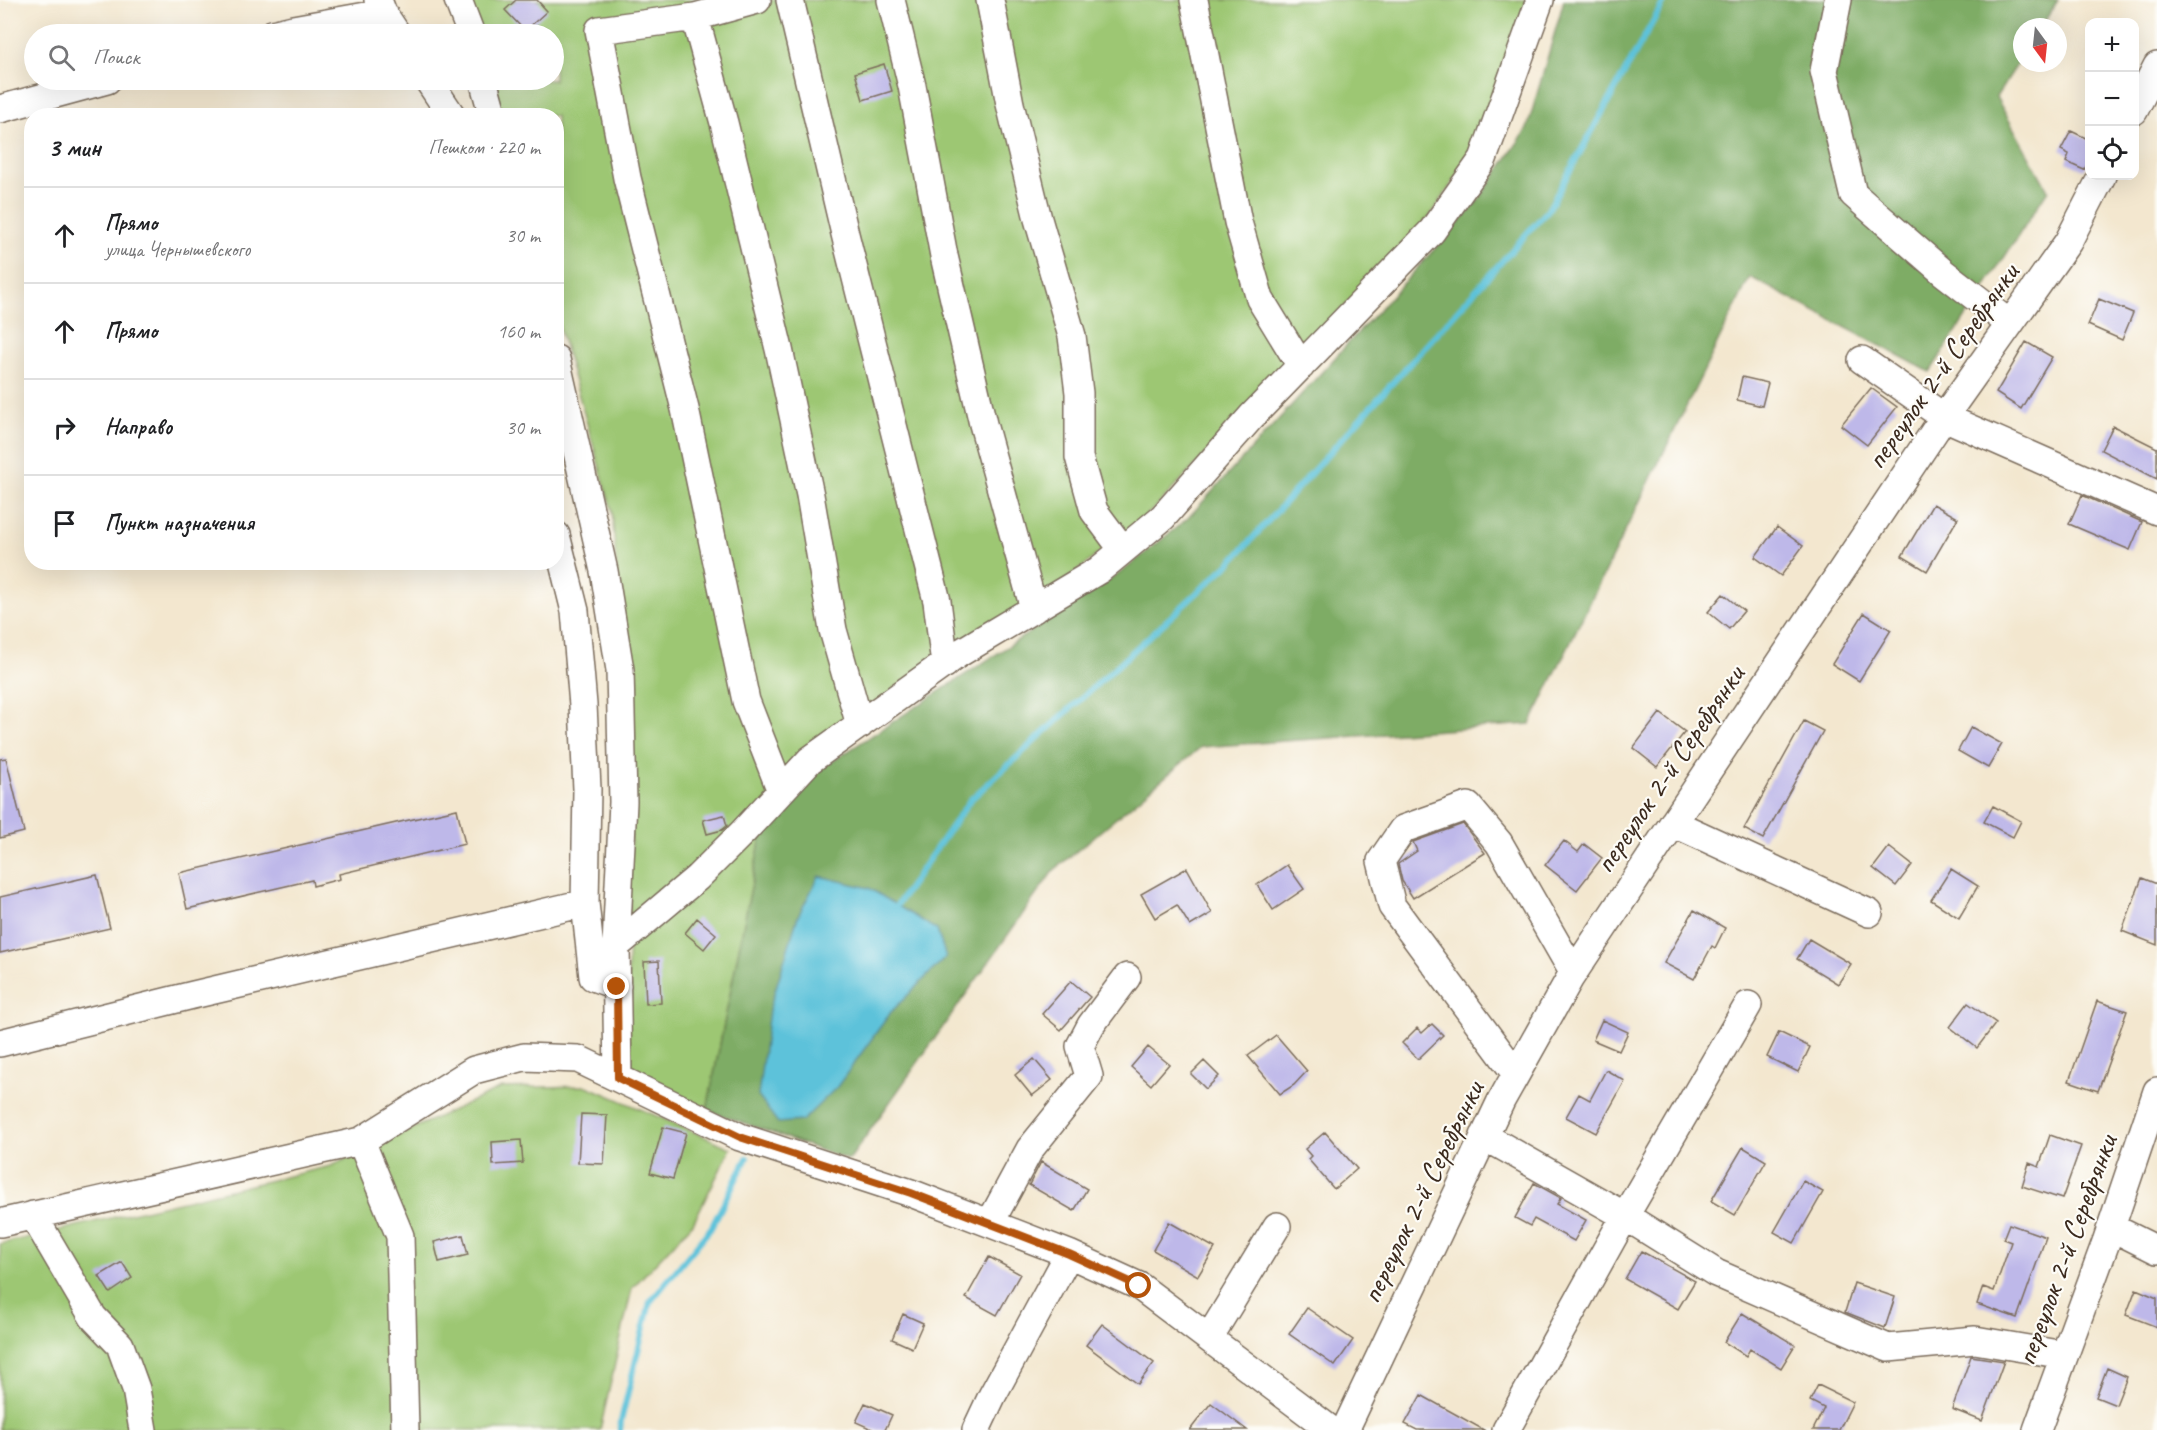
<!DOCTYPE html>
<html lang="ru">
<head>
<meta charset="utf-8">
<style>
  :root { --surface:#fff; --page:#f2f2f2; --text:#202124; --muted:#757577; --line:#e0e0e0 }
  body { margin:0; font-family:Caveat,sans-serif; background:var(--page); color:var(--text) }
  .controls { position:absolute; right:18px; top:18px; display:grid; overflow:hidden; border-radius:12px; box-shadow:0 6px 24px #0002 }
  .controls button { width:54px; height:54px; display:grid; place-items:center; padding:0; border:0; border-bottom:2px solid var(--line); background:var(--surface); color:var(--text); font:30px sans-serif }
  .compass { position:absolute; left:2013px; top:18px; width:54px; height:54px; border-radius:50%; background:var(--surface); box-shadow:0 6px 24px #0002; rotate:165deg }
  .stop { position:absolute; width:18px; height:18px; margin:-14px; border:4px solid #b45309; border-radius:50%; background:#fff }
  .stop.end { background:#b45309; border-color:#fff; box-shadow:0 2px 6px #0008 }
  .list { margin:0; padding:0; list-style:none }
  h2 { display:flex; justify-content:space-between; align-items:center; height:78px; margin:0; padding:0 24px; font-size:26px }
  h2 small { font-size:20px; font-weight:400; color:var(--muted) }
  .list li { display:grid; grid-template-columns:39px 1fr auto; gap:18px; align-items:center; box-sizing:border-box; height:96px; padding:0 24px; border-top:2px solid var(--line) }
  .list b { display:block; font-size:22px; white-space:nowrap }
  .list p { margin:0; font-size:20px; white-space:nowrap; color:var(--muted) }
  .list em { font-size:20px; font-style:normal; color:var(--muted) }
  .icon { flex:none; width:33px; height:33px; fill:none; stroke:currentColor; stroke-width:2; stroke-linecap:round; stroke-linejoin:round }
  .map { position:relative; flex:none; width:2157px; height:1430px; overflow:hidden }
  .search { position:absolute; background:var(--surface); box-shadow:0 6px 24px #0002; left:24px; top:24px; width:540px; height:66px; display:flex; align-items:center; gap:15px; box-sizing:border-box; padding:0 21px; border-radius:33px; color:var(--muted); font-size:22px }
  .panel { position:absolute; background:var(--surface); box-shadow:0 6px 24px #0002; left:24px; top:108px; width:540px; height:462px; border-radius:24px }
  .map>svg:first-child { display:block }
</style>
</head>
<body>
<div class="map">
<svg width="2157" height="1430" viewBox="0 0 2157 1430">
  <rect width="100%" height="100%" fill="#fdfcf7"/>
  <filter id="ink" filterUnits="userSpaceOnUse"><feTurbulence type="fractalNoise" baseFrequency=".0167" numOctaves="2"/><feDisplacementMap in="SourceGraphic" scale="12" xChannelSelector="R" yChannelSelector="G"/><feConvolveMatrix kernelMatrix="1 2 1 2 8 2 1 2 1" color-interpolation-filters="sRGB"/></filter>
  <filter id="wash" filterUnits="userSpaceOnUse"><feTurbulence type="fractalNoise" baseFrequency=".008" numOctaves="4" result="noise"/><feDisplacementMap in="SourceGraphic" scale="24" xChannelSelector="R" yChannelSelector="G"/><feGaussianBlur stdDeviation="1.35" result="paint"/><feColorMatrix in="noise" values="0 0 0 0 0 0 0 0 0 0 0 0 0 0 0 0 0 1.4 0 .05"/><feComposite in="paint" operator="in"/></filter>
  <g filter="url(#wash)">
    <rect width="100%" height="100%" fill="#f3e7cf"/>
    <!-- green -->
    <path fill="#9dc773" stroke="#6c7848" stroke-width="1.5" d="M464,0H1527L1468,160L1430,216L1155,508L1071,576L769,797L707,1110L626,1073L632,779L612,510L557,320L556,116L497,115L487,80H554V34H474Z
      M587,1086L731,1148L693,1223L632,1288L600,1430H0V1244L331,1166L501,1088Z"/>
    <!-- forest -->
    <path fill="#7eac65" stroke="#5c6b42" stroke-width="1.5" d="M1564,0H2058L2041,27H2022V57L1996,97L2048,190L1930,372L1750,277L1530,724L1201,747L1053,871L849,1160L707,1110L762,832L816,772L1122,572L1188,518L1475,205L1527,129Z"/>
    <!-- water -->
    <path fill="#5dc2da" stroke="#4c767c" stroke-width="1.5" d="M819,876L869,888L937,930L946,957L891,1012L837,1087L802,1121L778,1123L758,1096L769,1010L798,916Z"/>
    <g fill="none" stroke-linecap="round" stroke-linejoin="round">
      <!-- stream -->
      <path stroke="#5dc2da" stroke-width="6" d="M897,905L970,800L1232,561L1548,210L1665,0
        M620,1430L621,1421L650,1302L711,1228L747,1158"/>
    </g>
    <g id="blocks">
      <!-- building -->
      <path fill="#beb8e9" d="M516,0H537L547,11L525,31L505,10Z
        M884,64L892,91L863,100L855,73Z
        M2071,131L2090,140V159L2084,170L2066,162L2069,154L2061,150Z
        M2099,299L2133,313L2122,340L2088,325Z
        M2026,342L2052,357L2021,409L1996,393Z
        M1742,377L1768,383L1762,406L1737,400Z
        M1871,388L1897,407L1867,445L1841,425Z
        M2113,426L2157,448V479L2101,450Z
        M2082,495L2142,522L2130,550L2069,524Z
        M1933,504L1958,518L1927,571L1902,556Z
        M1777,527L1803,546L1781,576L1755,557Z
        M1723,594L1744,611L1729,629L1708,612Z
        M1864,613L1891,630L1859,681L1832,664Z
        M1660,713L1685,732L1657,767L1633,748Z
        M1804,721L1823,731L1763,839L1744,829Z
        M1971,727L2002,744L1988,768L1958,751Z
        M6,758L24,832L0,838V759Z
        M1993,806L2021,821L2013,837L1984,822Z
        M457,809L465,844L339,874L340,879L313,886L312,880L187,909L179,873Z
        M724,815L727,826L722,830L707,834L703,820Z
        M1463,824L1485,853L1413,898L1402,881L1398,864L1417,851L1413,842Z
        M1564,841L1578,852L1584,844L1602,858L1577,890L1545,865Z
        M1889,847L1912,865L1896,886L1873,868Z
        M1287,865L1304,889L1273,910L1257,885Z
        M1187,868L1212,913L1190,926L1177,905L1155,918L1141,894Z
        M1951,869L1978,886L1959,918L1931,900Z
        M97,875L110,928L0,953V897Z
        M2142,878L2157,884V945L2122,931Z
        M1694,910L1725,928L1715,948L1712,946L1694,979L1664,963Z
        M697,918L716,934L704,949L685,933Z
        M1809,939L1851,964L1838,984L1797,959Z
        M659,961L661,1003L646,1004L644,962Z
        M1071,981L1090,997L1061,1030L1042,1014Z
        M2097,1001L2127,1011L2098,1091L2069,1081Z
        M1968,1003L1996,1023L1977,1048L1950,1027Z
        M1602,1020L1628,1032L1619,1051L1593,1040Z
        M1432,1024L1443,1035L1418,1059L1402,1043L1417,1028L1422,1033Z
        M1779,1032L1810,1047L1798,1072L1767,1057Z
        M1276,1035L1307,1071L1294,1085L1280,1094L1248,1056Z
        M1148,1047L1169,1064L1151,1085L1131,1067Z
        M1034,1059L1052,1080L1032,1096L1015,1075Z
        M1204,1061L1219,1076L1206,1089L1191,1074Z
        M1606,1070L1625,1081L1596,1133L1566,1117L1579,1094L1590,1100Z
        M581,1114L607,1115L604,1164L578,1163Z
        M663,1127L686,1133L673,1179L650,1173Z
        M1325,1132L1357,1169L1334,1189L1308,1159L1311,1156L1305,1149Z
        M2050,1135L2081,1146L2062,1199L2022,1186L2029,1163L2039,1167Z
        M521,1140L523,1163L493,1165L492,1142Z
        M1743,1147L1766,1161L1735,1215L1711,1201Z
        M1041,1162L1087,1189L1074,1211L1029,1185Z
        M1803,1181L1823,1192L1794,1243L1774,1232Z
        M1534,1183L1561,1198L1557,1204L1586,1220L1574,1241L1534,1219L1530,1226L1515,1218Z
        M1169,1222L1215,1248L1198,1276L1153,1250Z
        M2009,1224L2046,1237L2017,1318L1977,1304L1983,1287L1994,1291L2011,1242L2003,1239Z
        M463,1235L468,1255L439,1262L434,1242Z
        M1641,1251L1695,1281L1678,1309L1625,1279Z
        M989,1257L1020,1274L997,1315L966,1298Z
        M122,1262L132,1278L110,1293L99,1276Z
        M1854,1283L1895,1297L1885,1328L1845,1312Z
        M2136,1289L2157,1298V1327L2126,1315Z
        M1307,1308L1353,1340L1335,1366L1289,1334Z
        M1742,1313L1795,1345L1781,1368L1750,1349L1746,1356L1724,1342Z
        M903,1314L923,1323L912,1348L892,1339Z
        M1102,1324L1154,1363L1138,1384L1086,1345Z
        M1971,1356L2004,1361L1982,1421L1952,1409Z
        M2107,1368L2127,1377L2116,1405L2096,1397Z
        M1818,1385L1853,1402L1839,1430H1813L1824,1408L1810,1401Z
        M1421,1395L1484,1430H1417L1405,1424Z
        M865,1403L892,1415L885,1430H874L856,1422Z
        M1211,1403L1247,1430H1190Z"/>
    </g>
  </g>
  <g filter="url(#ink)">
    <use href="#blocks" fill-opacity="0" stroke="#7b6c5c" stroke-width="1.5"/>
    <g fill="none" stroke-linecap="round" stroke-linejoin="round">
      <defs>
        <path id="minor" d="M378,0L383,13L397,34
          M458,0L471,34
          M790,0L845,234L937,601L945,664
          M891,0L912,86L944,256L983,424L1034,609
          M990,0L1010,104L1038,219L1072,336L1079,393V457L1094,511L1123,550
          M1194,0L1238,222L1260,299L1301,366
          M1838,0L1824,71L1853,194L1944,273L2010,324
          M695,17L757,0
          M272,34L293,29L383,13
          M428,80L452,116
          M483,80L493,116
          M0,109L107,80
          M2134,111L2157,66
          M556,359L604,571L620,670L623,802L616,946
          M1862,360L1944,417L2157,511
          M556,535L575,611L583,705L587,789L585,903L593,977L617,986
          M781,791L746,701L685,409L627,178L599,30L695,17L724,123L779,349L810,495L833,630L860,725
          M1673,823L1869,913
          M0,1043L193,995L585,903
          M1516,1074L1392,906L1381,861L1403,829L1468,806L1499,843L1573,972
          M618,1078L616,946L697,878L743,832L810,760L958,654L1099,570L1163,517L1252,416L1432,231L1483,159L1540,0
          M1484,1136L1625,1216L1716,1273L1888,1348L1975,1340L2064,1355
          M361,1141L400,1236L405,1430
          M33,1215L93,1317L120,1345L136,1389L143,1430
          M0,1223L361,1141L474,1070L524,1057L578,1059L740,1137L911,1193L1069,1254L1139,1286L1331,1430
          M990,1223L1030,1149L1089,1076L1080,1046L1091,1025L1127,977
          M2111,1227L2157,1250
          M1209,1338L1277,1226
          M976,1430L992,1396L1069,1254
          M1345,1430L1501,1101L1570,978L1944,417L2068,242L2102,176
          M1506,1430L1625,1216L1748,1005
          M2037,1430L2106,1242L2157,1091"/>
      </defs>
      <!-- minor casing -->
      <use href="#minor" stroke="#7b6c5c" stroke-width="30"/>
      <!-- minor -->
      <use href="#minor" stroke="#fff" stroke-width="27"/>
    </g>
  </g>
  <g fill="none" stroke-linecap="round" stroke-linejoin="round" filter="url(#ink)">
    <!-- route -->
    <path stroke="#b45309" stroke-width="8" d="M617,987L618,1078L740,1137L911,1193L1069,1254L1139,1286"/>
  </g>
  <g text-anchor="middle" stroke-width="4.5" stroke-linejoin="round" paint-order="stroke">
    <!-- street labels -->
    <g font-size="30" fill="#3b2a1e" stroke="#fdfcf7">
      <text transform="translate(1942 366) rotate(-55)" y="10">переулок 2-й Серебрянки</text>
      <text transform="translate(1669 769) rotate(-56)" y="10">переулок 2-й Серебрянки</text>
      <text transform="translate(1422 1192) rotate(-64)" y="10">переулок 2-й Серебрянки</text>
      <text transform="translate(2066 1250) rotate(-70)" y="10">переулок 2-й Серебрянки</text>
    </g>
  </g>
</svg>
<div class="controls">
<button>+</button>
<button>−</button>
<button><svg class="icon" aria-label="locate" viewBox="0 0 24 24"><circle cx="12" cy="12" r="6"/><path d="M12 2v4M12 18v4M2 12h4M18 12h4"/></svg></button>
</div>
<svg class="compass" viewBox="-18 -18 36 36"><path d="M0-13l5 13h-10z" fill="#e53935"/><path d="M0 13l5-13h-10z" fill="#757577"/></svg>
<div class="stop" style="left:1139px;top:1286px"></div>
<div class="stop end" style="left:617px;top:987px"></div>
<div class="search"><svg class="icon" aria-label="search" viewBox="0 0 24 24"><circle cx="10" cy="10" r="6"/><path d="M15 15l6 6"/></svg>Поиск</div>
<section class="panel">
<h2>3 мин<small>Пешком · 220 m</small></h2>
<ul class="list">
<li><svg class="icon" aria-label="ahead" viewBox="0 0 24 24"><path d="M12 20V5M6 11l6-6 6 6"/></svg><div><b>Прямо</b><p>улица Чернышевского</p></div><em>30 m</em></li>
<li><svg class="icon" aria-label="ahead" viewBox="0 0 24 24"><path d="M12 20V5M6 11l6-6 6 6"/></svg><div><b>Прямо</b></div><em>160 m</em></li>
<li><svg class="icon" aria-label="right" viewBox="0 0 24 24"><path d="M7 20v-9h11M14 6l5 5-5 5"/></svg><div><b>Направо</b></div><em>30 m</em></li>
<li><svg class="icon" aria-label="arrive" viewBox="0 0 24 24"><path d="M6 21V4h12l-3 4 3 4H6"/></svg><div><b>Пункт назначения</b></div></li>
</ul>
</section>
</div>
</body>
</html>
